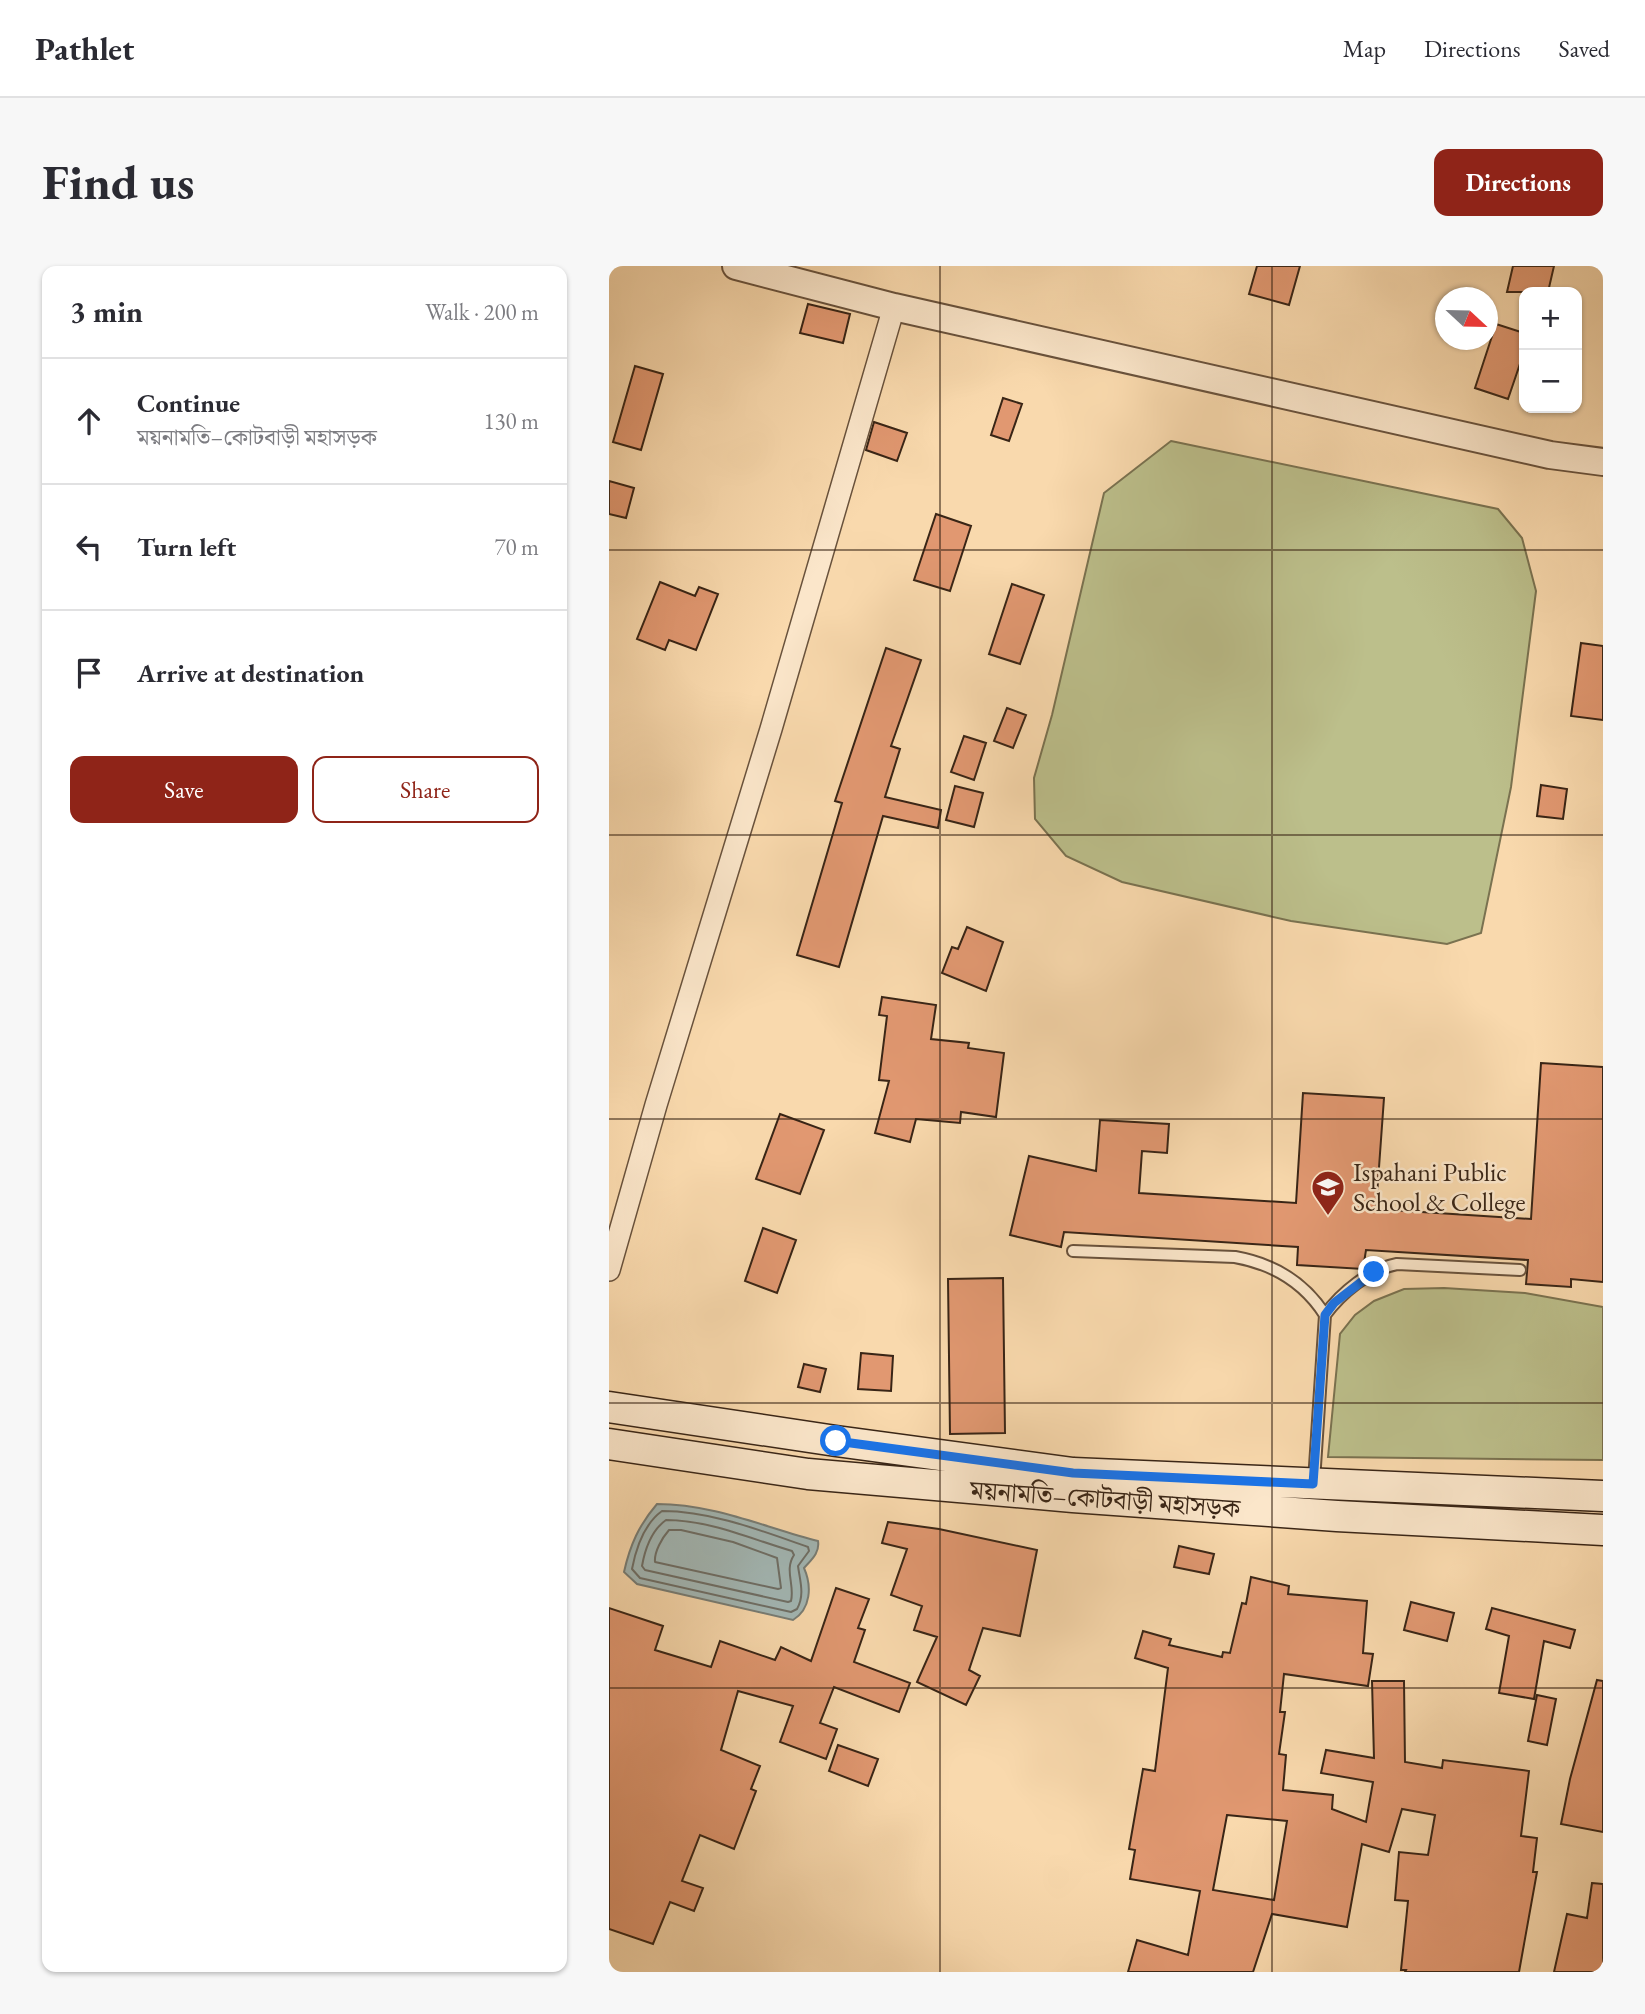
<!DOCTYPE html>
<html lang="en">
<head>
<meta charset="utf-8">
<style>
  :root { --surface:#fff; --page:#f7f7f7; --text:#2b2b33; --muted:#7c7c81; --line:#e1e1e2; --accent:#8f2418 }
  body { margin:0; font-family:"EB Garamond","Noto Serif Bengali",serif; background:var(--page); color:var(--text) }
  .controls { position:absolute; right:21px; top:21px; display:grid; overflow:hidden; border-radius:14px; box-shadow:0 2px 5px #0004 }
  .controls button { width:63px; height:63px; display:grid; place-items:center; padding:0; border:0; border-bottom:2px solid var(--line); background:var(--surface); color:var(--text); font:35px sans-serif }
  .compass { position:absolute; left:826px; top:21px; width:63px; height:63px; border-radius:50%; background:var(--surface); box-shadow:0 2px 5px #0004; rotate:112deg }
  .stop { position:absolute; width:21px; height:21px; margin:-16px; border:5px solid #1a73e8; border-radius:50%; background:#fff }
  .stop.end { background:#1a73e8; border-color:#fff; box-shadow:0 2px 7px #0008 }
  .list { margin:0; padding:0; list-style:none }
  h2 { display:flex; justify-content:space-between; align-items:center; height:91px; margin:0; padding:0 28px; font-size:30px }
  h2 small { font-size:23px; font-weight:400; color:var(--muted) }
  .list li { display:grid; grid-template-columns:46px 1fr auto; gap:21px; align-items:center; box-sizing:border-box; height:126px; padding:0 28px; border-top:2px solid var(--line) }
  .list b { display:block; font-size:26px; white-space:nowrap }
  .list p { margin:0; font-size:23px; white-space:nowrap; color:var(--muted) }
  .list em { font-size:23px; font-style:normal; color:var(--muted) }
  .actions { display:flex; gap:14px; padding:21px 28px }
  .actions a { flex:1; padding:16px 0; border:2px solid var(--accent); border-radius:14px; text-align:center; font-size:24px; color:var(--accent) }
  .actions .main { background:var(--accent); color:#fff }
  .icon { flex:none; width:38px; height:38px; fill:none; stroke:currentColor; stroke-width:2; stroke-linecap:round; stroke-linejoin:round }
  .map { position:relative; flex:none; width:994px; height:1706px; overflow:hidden; border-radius:14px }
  header { display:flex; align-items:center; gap:42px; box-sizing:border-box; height:98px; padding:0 35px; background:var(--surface); border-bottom:2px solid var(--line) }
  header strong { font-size:33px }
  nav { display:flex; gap:38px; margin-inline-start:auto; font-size:24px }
  .intro { display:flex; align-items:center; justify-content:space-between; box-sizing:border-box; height:168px; padding:0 42px }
  h1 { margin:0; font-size:49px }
  .button { padding:18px 32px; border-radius:14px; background:var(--accent); color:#fff; font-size:24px; font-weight:700 }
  main { display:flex; gap:42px; padding:0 42px }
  aside { flex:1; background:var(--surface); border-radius:14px; box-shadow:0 2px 5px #0004 }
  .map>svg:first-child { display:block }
</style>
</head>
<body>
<header>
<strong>Pathlet</strong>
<nav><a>Map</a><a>Directions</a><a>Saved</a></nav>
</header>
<div class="intro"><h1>Find us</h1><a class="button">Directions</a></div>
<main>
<aside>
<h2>3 min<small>Walk · 200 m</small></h2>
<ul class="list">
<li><svg class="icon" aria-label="ahead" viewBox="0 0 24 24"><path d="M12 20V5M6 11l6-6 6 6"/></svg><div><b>Continue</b><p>ময়নামতি–কোটবাড়ী মহাসড়ক</p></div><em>130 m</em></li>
<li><svg class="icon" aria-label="left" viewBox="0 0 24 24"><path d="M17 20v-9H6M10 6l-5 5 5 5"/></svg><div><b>Turn left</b></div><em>70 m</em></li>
<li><svg class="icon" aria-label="arrive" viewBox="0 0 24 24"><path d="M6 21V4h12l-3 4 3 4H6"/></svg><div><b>Arrive at destination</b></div></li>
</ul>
<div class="actions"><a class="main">Save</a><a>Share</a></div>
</aside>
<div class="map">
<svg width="994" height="1706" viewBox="0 0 994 1706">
  <rect width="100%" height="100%" fill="#f9d9ad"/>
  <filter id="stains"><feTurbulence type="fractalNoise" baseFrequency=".00286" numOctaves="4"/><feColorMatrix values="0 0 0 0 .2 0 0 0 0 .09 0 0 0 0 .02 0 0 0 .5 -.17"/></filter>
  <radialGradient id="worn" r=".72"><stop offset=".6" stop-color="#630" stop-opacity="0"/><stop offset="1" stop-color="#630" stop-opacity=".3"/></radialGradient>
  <!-- green -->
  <path fill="#bcbf8b" stroke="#7a7250" stroke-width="2" d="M562,175L889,243L913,272L927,325L902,521L872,667L838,678L682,655L513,616L457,590L426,553L425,512L443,449L495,227Z
    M835,1022L916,1027L994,1041V1194L719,1191L731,1068L746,1049L765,1035L795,1023Z"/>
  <!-- water -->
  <path fill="#a2b7b5" stroke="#787d75" stroke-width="2" d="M48,1238C104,1238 155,1261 209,1275C211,1287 202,1294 195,1302C203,1320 202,1343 184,1354L28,1318L15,1306C21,1279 30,1259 48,1238Z"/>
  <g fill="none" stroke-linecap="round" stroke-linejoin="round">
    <!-- shore -->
    <path stroke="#6e6e66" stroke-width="2" d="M53,1245C103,1245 153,1265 199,1281L200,1285L189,1300C191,1315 196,1329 188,1343L182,1346L31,1312L23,1303C27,1282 35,1258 53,1245Z
      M57,1254C100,1254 142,1273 183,1285L185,1289C175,1304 186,1319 182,1335L179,1336L36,1304L33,1300C36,1283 43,1264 57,1254Z
      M72,1264L124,1276L168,1292L172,1322L169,1323L46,1296C45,1286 53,1272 60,1264Z"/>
  </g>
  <!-- building -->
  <path fill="#e19871" stroke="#392516" stroke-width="2" fill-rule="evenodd" d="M648,0H691L680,39L640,28Z
    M904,0H945L939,26H898Z
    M199,38L241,48L234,77L191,67Z
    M887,58L915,67V86L899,133L866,122Z
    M26,100L54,108L32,184L4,176Z
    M394,132L413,138L400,175L382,169Z
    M265,156L298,167L288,195L257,184Z
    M0,215L25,222L17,252L0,248Z
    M327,248L362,260L341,325L305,314Z
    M51,316L86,330L90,321L109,328L87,384L60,374L56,384L28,373Z
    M403,318L435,329L411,398L380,388Z
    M972,377L994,380V454L962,450Z
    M277,382L312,394L282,480L291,483L276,531L332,544L329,562L274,550L230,701L188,689L233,537L226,535Z
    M398,442L417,449L404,482L385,475Z
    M355,470L377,477L365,514L342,506Z
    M932,519L958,523L954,553L928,550Z
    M346,520L374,527L365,561L337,554Z
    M358,661L394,676L377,725L333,707L343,681L349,683Z
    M273,731L327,739L322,773L360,777L359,782L395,787L387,851L352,846L351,857L307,853L301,876L266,867L280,815L270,814L278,750L270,749Z
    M932,797L994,801V1016L962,1013V1021L917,1018L919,994L757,984L754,1003L688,999L689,981L455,966L452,981L401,969L420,890L487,905L491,854L560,858L558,887L533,885L530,927L687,937L694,827L775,832L767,943L922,953Z
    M171,848L215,864L191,928L147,913Z
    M154,962L187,974L168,1027L136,1015Z
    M394,1012L396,1167L341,1168L339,1013Z
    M252,1087L284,1090L282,1125L249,1123Z
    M195,1098L217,1103L211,1126L189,1121Z
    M279,1256L330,1263L428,1284L411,1370L374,1362L360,1404L371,1410L357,1439L308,1416L328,1371L305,1364L313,1340L282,1329L298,1283L273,1277Z
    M570,1280L605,1288L600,1308L565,1301Z
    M642,1311L680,1320L679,1328L758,1335L754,1387L764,1388L759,1420L675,1408L671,1446H676L670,1488L677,1489L674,1524L724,1529L723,1543L757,1556L764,1516L712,1507L717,1484L765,1492L763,1415H795L796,1496L833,1502L834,1494L920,1505L912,1570L928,1572L924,1606H928L910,1706H796L797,1704H792L799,1635L786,1634L790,1586L819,1589L826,1549L793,1543L780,1586L753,1578L738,1661L663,1648L644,1706H519L528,1674L579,1689L591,1625L521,1613L526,1584L520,1583L534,1503L546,1505L559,1402L526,1392L534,1365L562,1373L560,1379L613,1391L614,1386L621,1387L633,1337L637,1338ZM618,1549L678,1555L665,1634L604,1624Z
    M227,1322L260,1333L249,1362L256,1364L245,1396L301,1417L290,1446L225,1421L211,1457L228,1463L217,1493L171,1476L184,1440L129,1425L112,1484L151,1500L142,1523L147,1525L125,1583L91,1569L73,1615L94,1622L85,1645L61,1636L44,1678L0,1663V1342L54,1360L46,1384L102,1401L111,1375L166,1394L172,1381L202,1395Z
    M802,1336L845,1347L838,1375L795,1364Z
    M883,1342L966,1364L961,1382L935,1375L925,1433L890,1427L900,1370L877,1363Z
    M988,1414L994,1415V1566L952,1558L961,1513Z
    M928,1429L947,1433L938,1479L919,1475Z
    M229,1479L269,1493L259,1520L220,1505Z
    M983,1617L994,1618V1706H945L958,1648L978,1652Z"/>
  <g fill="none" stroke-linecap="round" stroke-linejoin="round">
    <defs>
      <path id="service" d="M464,985L626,991C665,998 695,1016 716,1049L705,1215
        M716,1049C732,1027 761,1003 788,998L911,1004"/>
      <path id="minor" d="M0,1004L47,839L162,463L285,41"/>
      <path id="tertiary" d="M127,0L285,41L941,189L994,196"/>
      <path id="secondary" d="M0,1141L227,1175L464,1207L994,1230
        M0,1178L199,1208L464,1231L728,1250L994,1264"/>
    </defs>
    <!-- service casing -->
    <use href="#service" stroke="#69523c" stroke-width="14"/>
    <!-- minor casing -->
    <use href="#minor" stroke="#69523c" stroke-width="24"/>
    <!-- tertiary casing -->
    <use href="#tertiary" stroke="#69523c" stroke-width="30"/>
    <!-- secondary casing -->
    <use href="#secondary" stroke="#392516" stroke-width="33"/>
    <!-- service -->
    <use href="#service" stroke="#fbe6ca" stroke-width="10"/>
    <!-- minor -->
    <use href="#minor" stroke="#fbe6ca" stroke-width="21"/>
    <!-- tertiary -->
    <use href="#tertiary" stroke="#fbe6ca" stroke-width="26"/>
    <!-- secondary -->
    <use href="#secondary" stroke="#fbe6ca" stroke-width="30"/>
  </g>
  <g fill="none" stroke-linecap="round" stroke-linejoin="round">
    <!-- route -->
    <path stroke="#1a73e8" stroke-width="9" d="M227,1175L464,1207L704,1218L716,1049L725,1037L765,1006"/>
  </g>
  <!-- grid -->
  <path fill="none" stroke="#392516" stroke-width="2" stroke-opacity="0.55" d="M331,0V1706M663,0V1706M0,284H994M0,569H994M0,853H994M0,1137H994M0,1422H994"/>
  <!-- icons -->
  <defs>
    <symbol id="school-pin" viewBox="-11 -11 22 30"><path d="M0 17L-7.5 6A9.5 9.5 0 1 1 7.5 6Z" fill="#8f2418" stroke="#fbe6ca"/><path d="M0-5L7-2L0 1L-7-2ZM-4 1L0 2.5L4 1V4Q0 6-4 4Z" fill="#fff"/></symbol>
  </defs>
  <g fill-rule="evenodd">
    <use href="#school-pin" x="700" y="902" width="38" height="52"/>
  </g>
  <g text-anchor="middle" stroke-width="5" stroke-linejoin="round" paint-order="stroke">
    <!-- poi labels -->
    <g font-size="26" fill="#392516" stroke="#fbe6ca" text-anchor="start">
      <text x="744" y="915">Ispahani Public<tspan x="744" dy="30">School &amp; College</tspan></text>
    </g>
    <!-- street labels -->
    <g font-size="26" fill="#392516" stroke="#fbe6ca">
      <text transform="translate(496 1233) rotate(4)" y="9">ময়নামতি–কোটবাড়ী মহাসড়ক</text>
    </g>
  </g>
  <rect width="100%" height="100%" filter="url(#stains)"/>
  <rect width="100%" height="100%" fill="url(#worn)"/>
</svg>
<div class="controls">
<button>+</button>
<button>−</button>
</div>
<svg class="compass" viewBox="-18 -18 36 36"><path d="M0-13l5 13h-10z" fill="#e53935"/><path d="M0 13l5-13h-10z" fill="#7c7c81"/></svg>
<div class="stop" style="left:227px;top:1175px"></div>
<div class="stop end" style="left:765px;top:1006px"></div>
</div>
</main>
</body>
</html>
